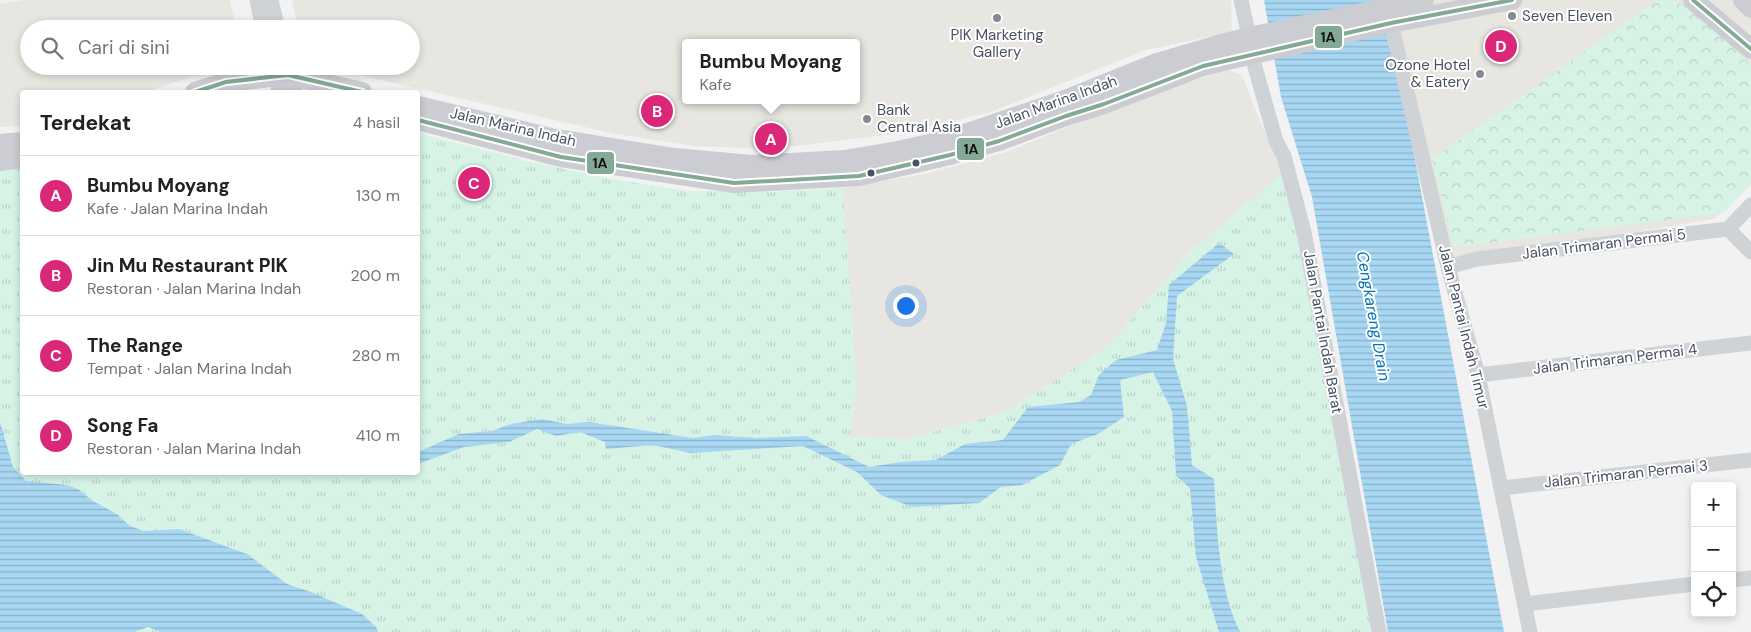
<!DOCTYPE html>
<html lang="id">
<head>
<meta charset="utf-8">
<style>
  :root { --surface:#fff; --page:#f6f6f6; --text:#202124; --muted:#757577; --line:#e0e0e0; --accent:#db2777 }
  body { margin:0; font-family:"DM Sans",sans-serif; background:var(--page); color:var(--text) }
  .controls { position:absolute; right:15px; bottom:15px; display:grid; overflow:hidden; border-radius:5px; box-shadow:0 2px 8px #0003 }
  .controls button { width:45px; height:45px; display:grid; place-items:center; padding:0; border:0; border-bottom:1px solid var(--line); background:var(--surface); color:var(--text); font:25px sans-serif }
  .you { position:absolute; left:905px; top:305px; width:18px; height:18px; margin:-12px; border:4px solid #fff; border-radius:50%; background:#1a73e8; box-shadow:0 0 0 8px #1a73e833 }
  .badge { display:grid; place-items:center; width:32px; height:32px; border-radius:50%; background:var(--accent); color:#fff; font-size:16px; font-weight:700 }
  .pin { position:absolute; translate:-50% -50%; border:2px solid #fff; box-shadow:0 1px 5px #0006 }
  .popup { position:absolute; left:682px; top:39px; width:178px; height:65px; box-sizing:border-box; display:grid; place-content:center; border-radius:5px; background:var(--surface); filter:drop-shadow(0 1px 4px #0005); font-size:16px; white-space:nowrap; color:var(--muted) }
  .popup b { font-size:19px; color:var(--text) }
  .popup::after { content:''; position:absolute; left:50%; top:100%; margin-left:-10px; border:10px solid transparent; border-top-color:var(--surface) }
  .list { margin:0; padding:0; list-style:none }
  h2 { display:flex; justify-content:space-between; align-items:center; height:65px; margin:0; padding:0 20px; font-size:21px }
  h2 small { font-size:16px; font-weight:400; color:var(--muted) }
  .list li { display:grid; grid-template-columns:32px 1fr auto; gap:15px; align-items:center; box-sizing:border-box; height:80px; padding:0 20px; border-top:1px solid var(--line) }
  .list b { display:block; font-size:19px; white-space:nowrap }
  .list p { margin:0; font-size:16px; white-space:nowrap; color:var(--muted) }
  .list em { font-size:16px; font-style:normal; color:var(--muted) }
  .icon { flex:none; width:28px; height:28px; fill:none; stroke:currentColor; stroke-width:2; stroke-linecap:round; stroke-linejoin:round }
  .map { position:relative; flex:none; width:1751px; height:632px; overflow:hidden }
  .search { position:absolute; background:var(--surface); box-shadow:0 2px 8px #0003; left:20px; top:20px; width:400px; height:55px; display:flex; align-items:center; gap:12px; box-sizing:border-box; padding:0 18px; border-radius:28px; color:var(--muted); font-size:19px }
  .panel { position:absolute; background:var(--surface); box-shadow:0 2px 8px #0003; left:20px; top:90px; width:400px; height:385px; border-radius:5px }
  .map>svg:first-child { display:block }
</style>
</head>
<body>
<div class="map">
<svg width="1751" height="632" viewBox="0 0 1751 632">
  <defs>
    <pattern id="grass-tufts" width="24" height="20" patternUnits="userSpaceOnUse" patternTransform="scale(1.25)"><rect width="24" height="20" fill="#d6f3e6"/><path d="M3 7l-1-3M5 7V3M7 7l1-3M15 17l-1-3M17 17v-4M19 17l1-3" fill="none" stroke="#b9d2c8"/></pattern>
    <pattern id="park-crowns" width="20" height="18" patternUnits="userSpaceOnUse" patternTransform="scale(1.25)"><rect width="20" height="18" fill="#d6f3e6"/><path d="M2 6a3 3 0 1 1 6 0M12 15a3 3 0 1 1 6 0" fill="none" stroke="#b9d2c8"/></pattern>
    <pattern id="water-rules" width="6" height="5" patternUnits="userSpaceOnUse" patternTransform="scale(1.25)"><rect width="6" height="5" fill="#a8d7f3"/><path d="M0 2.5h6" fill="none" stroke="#8bb1c8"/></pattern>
  </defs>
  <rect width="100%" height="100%" fill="#f3f2f2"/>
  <!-- commercial -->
  <path fill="#e7e6e1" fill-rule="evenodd" d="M23,0H230L236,29H29V66H224L145,92H22V126L0,127V4Z
    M292,0H1231L1232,32L1146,50L991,112L902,133L770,149L696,146L615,134L320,66H411V29H298ZM686,43H856V100H686Z
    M1389,0H1751V185L1714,219L1446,264Z
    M1227,70L1239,74L1244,80L1259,119L1284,172L1189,253L1107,347L1006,412L908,439L849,437L526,161L605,178L687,191L779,192L843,188L924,174L1004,153L1138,98Z"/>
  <!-- grass -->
  <path fill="url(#grass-tufts)" d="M418,133L526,161L605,178L687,191L779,192L843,188L857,388L849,437L908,439L1006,412L1107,347L1189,253L1284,172L1308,282L1371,632H0V169L22,167V472H418Z"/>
  <!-- park -->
  <path fill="url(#park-crowns)" d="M1658,0H1670L1689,7L1751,65V183L1723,213L1454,247L1432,159Z"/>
  <!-- water -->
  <path fill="url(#water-rules)" d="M1264,0H1385L1504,632H1388L1312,197L1281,97Z
    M1219,243L1234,254L1177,296L1173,359L1187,406L1192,465L1214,479C1217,528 1218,587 1240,632H1219L1196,557L1190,488L1176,476L1172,411L1153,372L1120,380L1124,417L1098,434L1071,444L1060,465L1022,485L1001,487L979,503L912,507L881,495L857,472L803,446L690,453L653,445L606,449L605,442L580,432L556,436L537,429L509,442L464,447L418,464V452L459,434L492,431L511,424L542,419L567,424L589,422L693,438L714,435L757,438L806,436L869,467L901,462L936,460L965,444L1003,440L1028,407L1079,402L1091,395L1099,375L1116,360L1157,350L1166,323L1169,285Z
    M0,422L13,467L26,481L67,485L78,489L93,501L117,514L130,526L144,531L179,529L247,554L287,584L311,592L362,614L377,628L378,632H161L148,627L134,632H0Z"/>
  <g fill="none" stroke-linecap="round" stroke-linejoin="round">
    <!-- minor -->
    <path stroke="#d0d3d6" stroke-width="15" d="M257,0L263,29
      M271,0L278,29
      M1241,0L1249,37
      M1391,23L1448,267L1478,375L1530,632
      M1251,53L1276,141L1284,156L1304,232L1379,632
      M1728,229L1751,252
      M1448,267L1477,259L1728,229L1751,205
      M1478,375L1751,343
      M1501,488L1751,460
      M1732,580L1751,578
      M1525,604L1695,584"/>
    <!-- major -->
    <path stroke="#cbcdd3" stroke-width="20" d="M1693,0L1751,49
      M1743,0L1751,8
      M195,92L226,82L288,75L362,92
      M280,92H293
      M418,106L551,138L674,158L752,165L844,160L898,151L947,140L1065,100L1157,63L1218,45L1249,37L1424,0
      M418,120L561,157L734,183L859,176L950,155L999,141L1066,116L1104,104L1203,66L1223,61L1391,23L1512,0
      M0,144L22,142
      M0,161L22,158"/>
    <defs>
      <path id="bus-1" d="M1693,0L1751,49
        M195,92L226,82L288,75L362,92
        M418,120L561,157L734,183L859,176L950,155L999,141L1066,116L1104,104L1203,66L1391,23L1512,0"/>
    </defs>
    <!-- bus-1 casing -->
    <use href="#bus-1" stroke="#fff" stroke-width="8"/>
    <!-- bus-1 -->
    <use href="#bus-1" stroke="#84aa97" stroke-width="4"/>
  </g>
  <!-- markers -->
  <g fill="#848994" stroke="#fff" stroke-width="2">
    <circle cx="1512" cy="16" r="5"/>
    <circle cx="997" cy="18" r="5"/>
    <circle cx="1480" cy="74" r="5"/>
    <circle cx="867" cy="119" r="5"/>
  </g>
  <g fill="#485061" stroke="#fff" stroke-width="2">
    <circle cx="916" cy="163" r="4.5"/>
    <circle cx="871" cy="173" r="4.5"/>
  </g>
  <g text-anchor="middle" stroke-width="4" stroke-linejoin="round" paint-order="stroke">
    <!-- poi labels -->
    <g font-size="15" fill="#485061" stroke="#fff" text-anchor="start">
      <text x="1522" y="21">Seven Eleven</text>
      <text x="997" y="40" text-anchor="middle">PIK Marketing<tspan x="997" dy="17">Gallery</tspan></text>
      <text x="1470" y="70" text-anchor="end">Ozone Hotel<tspan x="1470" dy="17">&amp; Eatery</tspan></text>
      <text x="877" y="115">Bank<tspan x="877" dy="17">Central Asia</tspan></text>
    </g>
    <!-- street labels -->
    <g font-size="15" fill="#485061" stroke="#fff">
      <text transform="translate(1056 102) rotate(-20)" y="5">Jalan Marina Indah</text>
      <text transform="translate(513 127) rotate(13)" y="5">Jalan Marina Indah</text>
      <text transform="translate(1604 244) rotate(-7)" y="5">Jalan Trimaran Permai 5</text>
      <text transform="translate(1464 327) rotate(76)" y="5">Jalan Pantai Indah Timur</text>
      <text transform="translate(1323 332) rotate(80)" y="5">Jalan Pantai Indah Barat</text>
      <text transform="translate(1615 359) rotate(-7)" y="5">Jalan Trimaran Permai 4</text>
      <text transform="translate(1626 474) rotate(-6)" y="5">Jalan Trimaran Permai 3</text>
    </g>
    <!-- water labels -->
    <g font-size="16" font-style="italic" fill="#0274b9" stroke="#fff">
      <text transform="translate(1374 316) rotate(80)" y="6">Cengkareng Drain</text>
    </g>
  </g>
  <g stroke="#fff" stroke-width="2">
    <rect x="1314" y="25" width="29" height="24" rx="5" fill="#84aa97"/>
    <rect x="956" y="137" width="29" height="24" rx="5" fill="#84aa97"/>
    <rect x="586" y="151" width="29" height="24" rx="5" fill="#84aa97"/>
  </g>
  <g font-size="14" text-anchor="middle" font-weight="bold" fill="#111">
    <text x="1328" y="42">1A</text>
    <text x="971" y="154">1A</text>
    <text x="600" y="168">1A</text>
  </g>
</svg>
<div class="controls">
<button>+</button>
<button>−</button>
<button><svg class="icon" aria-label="locate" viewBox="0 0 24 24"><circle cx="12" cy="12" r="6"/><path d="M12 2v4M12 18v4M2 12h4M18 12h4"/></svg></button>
</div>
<div class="you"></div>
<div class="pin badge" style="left:771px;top:139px">A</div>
<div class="popup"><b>Bumbu Moyang</b>Kafe</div>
<div class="pin badge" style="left:657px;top:111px">B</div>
<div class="pin badge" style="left:474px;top:183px">C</div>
<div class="pin badge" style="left:1501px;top:46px">D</div>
<div class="search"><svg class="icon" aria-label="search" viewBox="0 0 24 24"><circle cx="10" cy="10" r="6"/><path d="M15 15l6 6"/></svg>Cari di sini</div>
<section class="panel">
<h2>Terdekat<small>4 hasil</small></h2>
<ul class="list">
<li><span class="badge">A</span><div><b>Bumbu Moyang</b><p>Kafe · Jalan Marina Indah</p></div><em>130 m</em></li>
<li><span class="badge">B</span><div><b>Jin Mu Restaurant PIK</b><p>Restoran · Jalan Marina Indah</p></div><em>200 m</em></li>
<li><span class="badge">C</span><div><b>The Range</b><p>Tempat · Jalan Marina Indah</p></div><em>280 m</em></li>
<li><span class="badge">D</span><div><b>Song Fa</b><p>Restoran · Jalan Marina Indah</p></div><em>410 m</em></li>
</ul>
</section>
</div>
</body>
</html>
